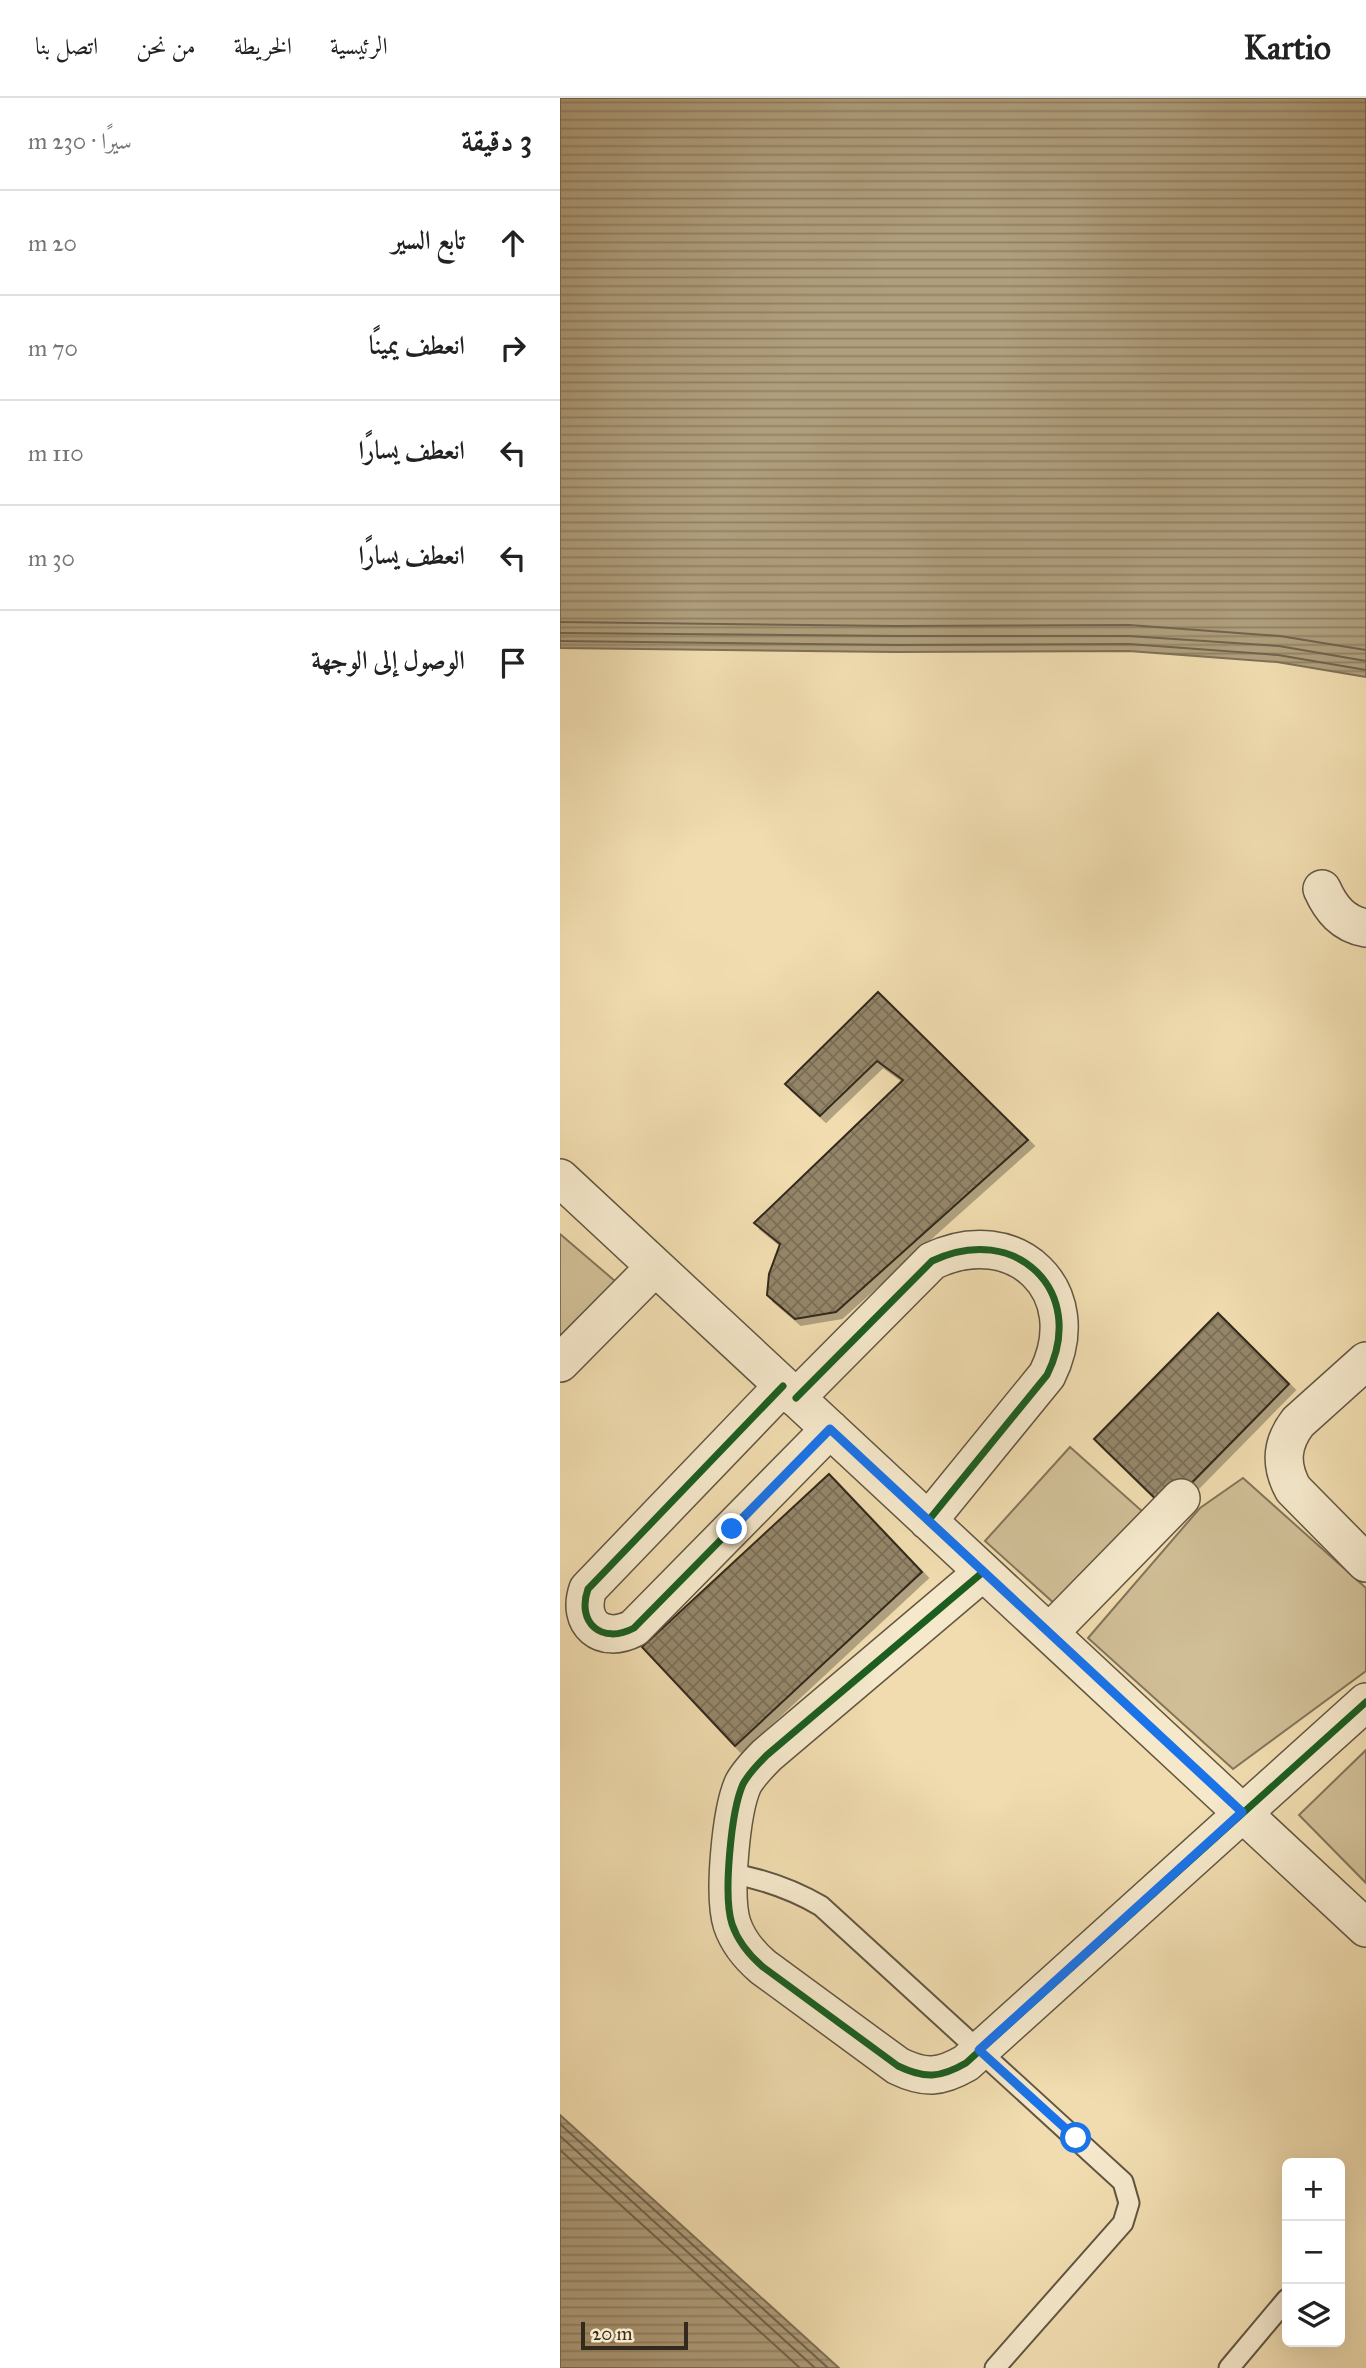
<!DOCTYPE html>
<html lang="ar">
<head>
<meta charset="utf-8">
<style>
  :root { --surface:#fff; --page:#f6f6f6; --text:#222; --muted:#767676; --line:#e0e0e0 }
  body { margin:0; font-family:"IM FELL Great Primer",Amiri,serif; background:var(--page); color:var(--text); direction:rtl }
  .controls { position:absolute; right:21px; bottom:21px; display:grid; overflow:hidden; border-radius:10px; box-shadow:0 7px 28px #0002 }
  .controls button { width:63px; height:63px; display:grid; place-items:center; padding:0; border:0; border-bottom:2px solid var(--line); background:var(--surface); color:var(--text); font:35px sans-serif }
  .scale { position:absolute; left:21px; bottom:18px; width:107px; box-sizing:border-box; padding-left:7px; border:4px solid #33291d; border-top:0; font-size:19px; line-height:24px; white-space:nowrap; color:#33291d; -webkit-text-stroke:5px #f5e8cb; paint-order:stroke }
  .stop { position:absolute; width:21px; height:21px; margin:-16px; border:5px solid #1a73e8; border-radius:50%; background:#fff }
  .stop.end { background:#1a73e8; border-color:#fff; box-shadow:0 2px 7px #0008 }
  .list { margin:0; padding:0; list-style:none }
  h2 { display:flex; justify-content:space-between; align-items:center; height:91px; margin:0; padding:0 28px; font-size:30px }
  h2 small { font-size:23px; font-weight:400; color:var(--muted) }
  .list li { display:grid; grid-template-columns:46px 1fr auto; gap:21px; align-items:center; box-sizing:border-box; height:105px; padding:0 28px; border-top:2px solid var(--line) }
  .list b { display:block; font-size:26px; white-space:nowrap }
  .list em { font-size:23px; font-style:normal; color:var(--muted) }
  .icon { flex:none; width:38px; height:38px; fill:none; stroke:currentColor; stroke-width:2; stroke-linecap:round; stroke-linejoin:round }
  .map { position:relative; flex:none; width:806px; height:2270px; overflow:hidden; direction:ltr }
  header { display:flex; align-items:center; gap:42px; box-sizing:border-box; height:98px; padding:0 35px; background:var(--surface); border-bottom:2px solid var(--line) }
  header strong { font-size:33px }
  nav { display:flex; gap:38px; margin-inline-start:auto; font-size:24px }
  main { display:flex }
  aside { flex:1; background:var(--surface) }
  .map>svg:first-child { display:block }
</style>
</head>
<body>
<header>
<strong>Kartio</strong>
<nav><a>الرئيسية</a><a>الخريطة</a><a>من نحن</a><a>اتصل بنا</a></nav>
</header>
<main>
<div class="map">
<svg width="806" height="2270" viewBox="0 0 806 2270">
  <defs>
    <pattern id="water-rules" width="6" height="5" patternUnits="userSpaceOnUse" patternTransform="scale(1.75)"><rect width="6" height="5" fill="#b09f7d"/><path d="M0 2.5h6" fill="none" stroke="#908266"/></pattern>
    <pattern id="building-cross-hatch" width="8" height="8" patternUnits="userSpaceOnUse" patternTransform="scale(1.75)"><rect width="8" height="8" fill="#958669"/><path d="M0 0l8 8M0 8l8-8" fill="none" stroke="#7a6e56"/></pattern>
    <filter id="shadow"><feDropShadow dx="6" dy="6" stdDeviation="0" flood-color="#0004"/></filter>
  </defs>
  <rect width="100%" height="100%" fill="#f0dcaf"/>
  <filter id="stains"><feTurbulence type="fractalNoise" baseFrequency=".00286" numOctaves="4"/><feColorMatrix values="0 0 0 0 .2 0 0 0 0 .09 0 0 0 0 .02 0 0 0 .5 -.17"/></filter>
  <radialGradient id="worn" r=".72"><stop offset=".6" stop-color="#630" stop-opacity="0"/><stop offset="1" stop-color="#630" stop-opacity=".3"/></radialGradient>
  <!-- green -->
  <path fill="#d0be96" stroke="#82745a" stroke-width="2" d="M0,1136L62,1189L0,1254Z
    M510,1349L592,1422L506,1516L425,1443Z
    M683,1380L806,1490V1573L673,1671L528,1540L640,1410Z
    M806,1652V1785L739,1717Z"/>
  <!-- water -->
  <path fill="url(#water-rules)" stroke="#7e7057" stroke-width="2" d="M0,0H806V579L717,564L569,553L335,554L0,550Z
    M0,2017L279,2270H0Z"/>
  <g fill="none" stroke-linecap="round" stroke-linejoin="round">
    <!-- shore -->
    <path stroke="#72644d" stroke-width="2" d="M0,524L335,528L569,527L720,538L806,552
      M0,535L335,538H569L719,548L806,563
      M0,543L335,547L569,546L718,557L806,572
      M0,2026L268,2270
      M0,2038L255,2270
      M0,2052L240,2270"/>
  </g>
  <!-- building -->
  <path fill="url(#building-cross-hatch)" stroke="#33291d" stroke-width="2" filter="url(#shadow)" d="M318,894L468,1042L276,1214L235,1221L207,1197L209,1176L220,1146L194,1125L343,982L317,963L260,1018L225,986Z
    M658,1215L729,1286L606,1411L534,1341Z
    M269,1376L362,1474L175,1648L82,1549Z"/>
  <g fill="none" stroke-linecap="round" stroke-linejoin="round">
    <defs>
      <path id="service" d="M169,1775C203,1781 232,1791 261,1808L563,2084L569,2105L563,2125L435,2270
        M669,2270L727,2201"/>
      <path id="minor" d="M762,791C771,811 783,826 806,830
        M0,1080L806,1830
        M806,1263L738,1324C721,1346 720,1367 733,1391L806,1465
        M0,1265L95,1169
        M223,1288L28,1491C16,1525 42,1547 74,1530L270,1331
        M236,1300L372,1163C455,1123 529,1193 487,1277L368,1423
        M423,1474L207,1657C198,1666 189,1675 183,1686C171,1713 163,1798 172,1826C178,1844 189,1857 203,1869L338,1968C365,1981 380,1980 406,1965L806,1604
        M489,1535L621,1400"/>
    </defs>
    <!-- service casing -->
    <use href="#service" stroke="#625642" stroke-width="23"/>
    <!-- minor casing -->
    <use href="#minor" stroke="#625642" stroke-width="40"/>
    <!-- service -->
    <use href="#service" stroke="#f5e8cb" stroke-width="19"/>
    <!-- minor -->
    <use href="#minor" stroke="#f5e8cb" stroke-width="37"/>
    <defs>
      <path id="cycleway" d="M223,1288L28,1491C16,1525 42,1547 74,1530L270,1331
        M236,1300L372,1163C455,1123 529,1193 487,1277L368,1423
        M423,1474L207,1657C198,1666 189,1675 183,1686C171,1713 163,1798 172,1826C178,1844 189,1857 203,1869L338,1968C365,1981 380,1980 406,1965L806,1604"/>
    </defs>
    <!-- cycleway casing -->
    <use href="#cycleway" stroke="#f5e8cb" stroke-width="11"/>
    <!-- cycleway -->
    <use href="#cycleway" stroke="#1b5e20" stroke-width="7"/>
  </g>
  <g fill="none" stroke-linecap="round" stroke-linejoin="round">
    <!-- route -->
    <path stroke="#1a73e8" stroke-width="9" d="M172,1431L270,1331L682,1714L419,1952L516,2040"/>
  </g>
  <rect width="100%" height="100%" filter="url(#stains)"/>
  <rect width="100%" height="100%" fill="url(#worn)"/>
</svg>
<div class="controls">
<button>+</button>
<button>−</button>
<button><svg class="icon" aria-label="layers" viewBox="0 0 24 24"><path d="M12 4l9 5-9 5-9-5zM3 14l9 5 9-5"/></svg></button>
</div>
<div class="scale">20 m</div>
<div class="stop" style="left:516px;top:2040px"></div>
<div class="stop end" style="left:172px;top:1431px"></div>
</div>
<aside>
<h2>3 دقيقة<small>سيرًا · 230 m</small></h2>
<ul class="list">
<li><svg class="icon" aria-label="ahead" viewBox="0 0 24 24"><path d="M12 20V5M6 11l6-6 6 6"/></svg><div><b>تابع السير</b></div><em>20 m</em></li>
<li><svg class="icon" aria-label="right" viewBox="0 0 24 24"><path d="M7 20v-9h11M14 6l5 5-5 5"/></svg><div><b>انعطف يمينًا</b></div><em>70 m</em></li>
<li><svg class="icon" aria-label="left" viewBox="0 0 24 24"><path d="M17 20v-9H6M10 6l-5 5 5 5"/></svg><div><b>انعطف يسارًا</b></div><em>110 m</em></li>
<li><svg class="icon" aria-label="left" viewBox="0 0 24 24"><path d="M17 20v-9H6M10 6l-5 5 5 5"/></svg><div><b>انعطف يسارًا</b></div><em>30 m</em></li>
<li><svg class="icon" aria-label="arrive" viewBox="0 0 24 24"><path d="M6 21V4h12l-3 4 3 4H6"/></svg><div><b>الوصول إلى الوجهة</b></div></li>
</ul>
</aside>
</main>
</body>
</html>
